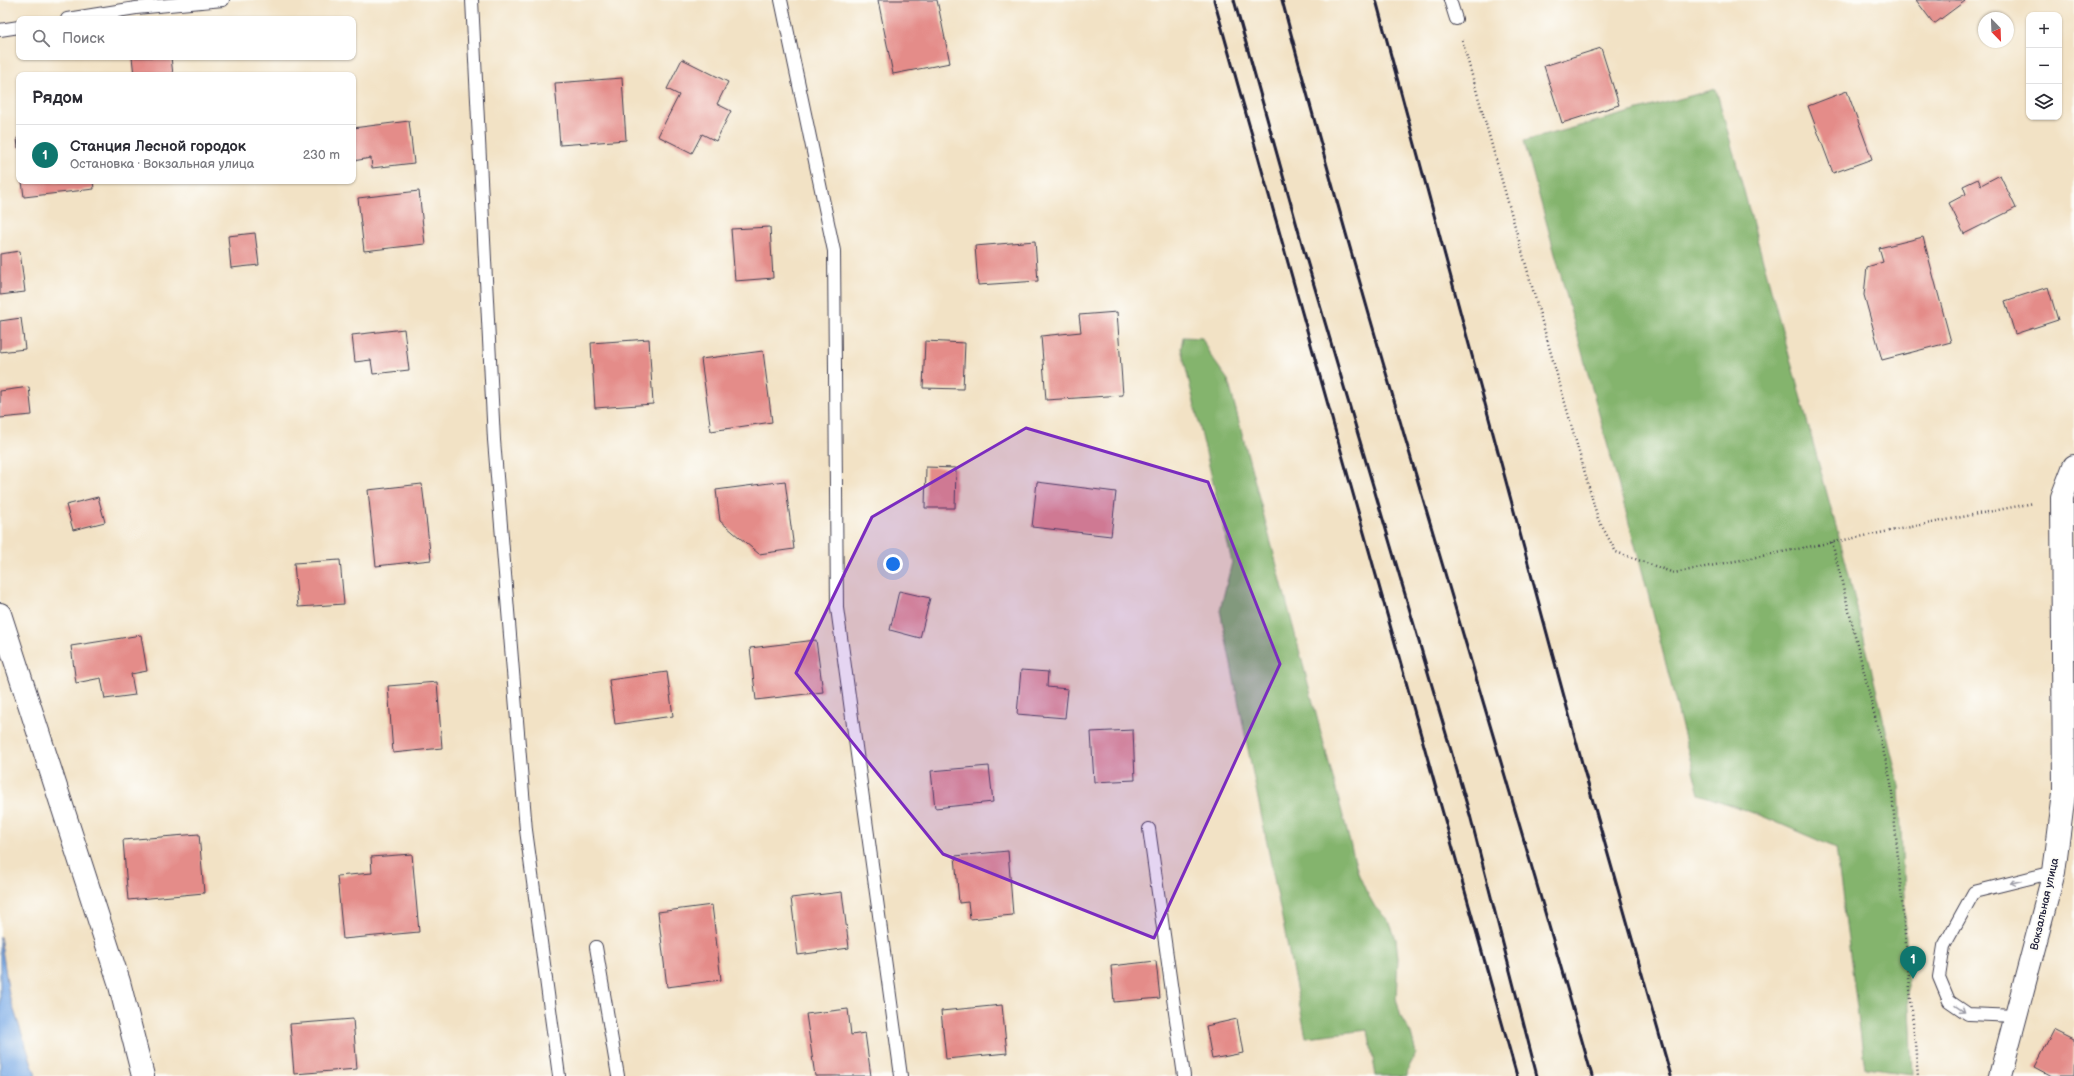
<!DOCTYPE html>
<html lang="ru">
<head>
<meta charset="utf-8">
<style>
  :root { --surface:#fff; --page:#f2f2f3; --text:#2b2b33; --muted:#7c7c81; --line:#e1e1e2; --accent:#0f766e }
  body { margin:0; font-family:"Balsamiq Sans",sans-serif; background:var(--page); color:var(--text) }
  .controls { position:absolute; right:12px; top:12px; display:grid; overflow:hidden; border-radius:8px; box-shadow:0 1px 3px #0004 }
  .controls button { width:36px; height:36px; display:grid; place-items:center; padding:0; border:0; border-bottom:1px solid var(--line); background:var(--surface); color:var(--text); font:20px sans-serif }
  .compass { position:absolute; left:1978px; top:12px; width:36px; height:36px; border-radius:50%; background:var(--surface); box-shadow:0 1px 3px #0004; rotate:157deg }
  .you { position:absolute; left:893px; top:564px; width:14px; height:14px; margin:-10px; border:3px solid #fff; border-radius:50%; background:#1a73e8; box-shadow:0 0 0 6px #1a73e833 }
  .badge { display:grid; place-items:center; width:26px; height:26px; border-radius:50%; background:var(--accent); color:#fff; font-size:13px; font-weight:700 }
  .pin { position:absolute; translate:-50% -33px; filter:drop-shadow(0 1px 2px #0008) }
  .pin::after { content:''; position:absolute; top:21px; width:14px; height:12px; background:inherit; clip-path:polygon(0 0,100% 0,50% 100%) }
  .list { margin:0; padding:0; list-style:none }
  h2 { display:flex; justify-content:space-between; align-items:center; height:52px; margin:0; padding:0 16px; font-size:17px }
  h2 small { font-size:13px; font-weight:400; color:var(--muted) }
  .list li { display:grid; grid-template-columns:26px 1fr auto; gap:12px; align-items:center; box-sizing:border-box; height:60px; padding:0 16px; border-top:1px solid var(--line) }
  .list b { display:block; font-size:15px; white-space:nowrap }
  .list p { margin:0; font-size:13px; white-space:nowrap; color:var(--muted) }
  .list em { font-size:13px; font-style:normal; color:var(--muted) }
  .icon { flex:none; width:22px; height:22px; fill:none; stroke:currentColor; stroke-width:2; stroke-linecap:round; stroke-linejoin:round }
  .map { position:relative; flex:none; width:2074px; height:1076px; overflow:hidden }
  .search { position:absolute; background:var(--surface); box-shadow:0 1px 3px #0004; left:16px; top:16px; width:340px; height:44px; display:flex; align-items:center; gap:10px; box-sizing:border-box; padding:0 14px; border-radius:8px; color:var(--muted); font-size:15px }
  .panel { position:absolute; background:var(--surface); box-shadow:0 1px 3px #0004; left:16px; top:72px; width:340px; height:112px; border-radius:8px }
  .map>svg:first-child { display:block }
</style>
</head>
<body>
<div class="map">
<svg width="2074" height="1076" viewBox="0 0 2074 1076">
  <rect width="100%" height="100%" fill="#fdfcf7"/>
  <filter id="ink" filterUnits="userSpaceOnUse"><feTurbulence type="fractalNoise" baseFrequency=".025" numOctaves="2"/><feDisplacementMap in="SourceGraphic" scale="8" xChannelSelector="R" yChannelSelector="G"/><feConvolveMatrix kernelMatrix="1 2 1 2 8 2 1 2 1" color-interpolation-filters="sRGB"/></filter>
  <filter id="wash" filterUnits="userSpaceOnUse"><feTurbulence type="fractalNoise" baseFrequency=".012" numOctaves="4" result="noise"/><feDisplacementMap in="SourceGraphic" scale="16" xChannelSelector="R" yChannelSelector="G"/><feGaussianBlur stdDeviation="0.9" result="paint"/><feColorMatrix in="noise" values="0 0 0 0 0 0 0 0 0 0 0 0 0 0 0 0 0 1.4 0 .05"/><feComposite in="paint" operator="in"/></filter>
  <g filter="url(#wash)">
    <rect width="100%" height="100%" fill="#f2e2c5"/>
    <!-- forest -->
    <path fill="#84b46d" stroke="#536b54" d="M1716,89L1846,563L1899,785L1912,1074L1865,1068L1836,848L1762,816L1699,794L1643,574L1524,141Z
      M1183,337L1202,338L1210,355L1228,380L1358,873L1366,891L1375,907L1389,921L1396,939L1398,958L1396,998L1401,1017L1411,1034L1416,1053L1408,1069L1407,1076H1376L1368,1030L1306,1037L1220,610L1232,562L1181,348Z"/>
    <!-- water -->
    <path fill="#7eade8" stroke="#506892" d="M0,936L9,995L36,1076H0Z"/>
    <g id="blocks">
      <!-- building -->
      <path fill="#e48c89" d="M878,0H937L950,63L893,74Z
        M1916,0H1964L1965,1L1934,24Z
        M1601,48L1619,105L1562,123L1544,66Z
        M132,57H171L173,75H134Z
        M682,59L728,82L717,104L731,111L716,141L702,134L692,153L658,136L679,95L667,89Z
        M622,78L626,140L560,145L555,83Z
        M1847,91L1872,159L1833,173L1808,106Z
        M409,121L414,163L372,168L371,158L353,161V128Z
        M19,137V148H18L17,138Z
        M2000,175L2016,208L1964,234L1949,203L1966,194L1963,186L1978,179L1981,185Z
        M22,181H93L94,189L24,197Z
        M419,191L425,244L364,251L358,198Z
        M770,227L773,278L735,281L731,229Z
        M255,233L259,265L231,268L228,236Z
        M1923,237L1951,342L1882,360L1864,295L1867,267L1883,262L1879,248Z
        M1035,241L1038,281L978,285L975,246Z
        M20,251L25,292L0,295V254Z
        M2048,287L2058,320L2015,334L2005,301Z
        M1117,312L1123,395L1046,400L1041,336L1081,332L1079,315Z
        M21,318L25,349L0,352V321Z
        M404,329L409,370L373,374L371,360L355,362L352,335Z
        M649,339L653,404L595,408L591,343Z
        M925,341L965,343L963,389L923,388Z
        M763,351L772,422L711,431L701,359Z
        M29,387L32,415L0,418V391Z
        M926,467L956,468L955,508H925Z
        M785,481L794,549L759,554L720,521L716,490Z
        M1037,482L1116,492L1111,536L1032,527Z
        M422,484L431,560L376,566L368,490Z
        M98,497L105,522L73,530L66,505Z
        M340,560L344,604L298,607L294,563Z
        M899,591L930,598L920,638L890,630Z
        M141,635L147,671L131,674L135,695L105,699L101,678L76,683L71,646Z
        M816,640L823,692L756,700L750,648Z
        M1021,670L1048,672L1047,687L1068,689L1065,718L1017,714Z
        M667,672L673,716L615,724L609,680Z
        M437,682L442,748L393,753L388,686Z
        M1133,730L1135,780L1094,782L1091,732Z
        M989,766L993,802L935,808L931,771Z
        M199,834L204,893L128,900L123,840Z
        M1008,851L1013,915L970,919L968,902L959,903L955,856Z
        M412,854L419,932L343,939L337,876L372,873L371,857Z
        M842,892L849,948L798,955L791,898Z
        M712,905L721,980L667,987L658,912Z
        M1156,961L1160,998L1114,1002L1111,966Z
        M1002,1005L1007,1053L946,1059L941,1011Z
        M848,1009L851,1035L865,1033L871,1076H815L806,1014Z
        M353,1019L357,1069L294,1074L290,1024Z
        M1237,1019L1243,1053L1212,1059L1206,1026Z
        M2054,1030L2074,1040L2073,1076H2052L2035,1067Z"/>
    </g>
  </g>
  <g filter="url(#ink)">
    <use href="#blocks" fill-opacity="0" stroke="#413f50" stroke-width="1"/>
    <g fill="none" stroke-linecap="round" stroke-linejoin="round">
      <defs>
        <path id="lane" d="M472,0L494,440L526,830L559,1076
          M781,0L834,251L837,608L901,1076
          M1450,0L1456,19
          M67,19L136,8L223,0
          M0,30L19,27
          M1149,829L1184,1076
          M596,947L618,1076
          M2016,1016L1968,1014L1949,1001L1939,977L1944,946L1974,892L2054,872"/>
        <path id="street" d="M0,614L119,982L143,1076
          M2000,1076L2054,872L2064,794L2062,497L2074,466"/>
      </defs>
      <!-- lane casing -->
      <use href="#lane" stroke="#413f50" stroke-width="14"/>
      <!-- street casing -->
      <use href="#street" stroke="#413f50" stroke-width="24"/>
      <!-- path -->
      <path stroke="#413f50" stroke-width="2.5" stroke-dasharray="1 3" stroke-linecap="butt" d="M1462,40L1598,519L1616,552L1674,573L2034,503
        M1832,542L1891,782L1918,1076"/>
      <!-- lane -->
      <use href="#lane" stroke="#fff" stroke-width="12"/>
      <!-- street -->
      <use href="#street" stroke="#fff" stroke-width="22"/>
      <!-- rail -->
      <path stroke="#22223b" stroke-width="3" d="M1214,0C1313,359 1418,717 1517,1076
        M1234,0L1304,251L1470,815L1537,1076
        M1282,0C1377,361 1491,717 1592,1076
        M1376,0L1582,763L1671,1076"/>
    </g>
    <!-- one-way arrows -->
    <defs><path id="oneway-shaft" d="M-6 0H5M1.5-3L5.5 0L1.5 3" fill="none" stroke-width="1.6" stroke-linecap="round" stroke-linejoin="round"/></defs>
    <g stroke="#9c9ca7">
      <use href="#oneway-shaft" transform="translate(2016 882) rotate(166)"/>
      <use href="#oneway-shaft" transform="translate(1960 1009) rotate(34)"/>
    </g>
  </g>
  <!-- marked area -->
  <path fill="#7b2cbf" fill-opacity="0.2" stroke="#7b2cbf" stroke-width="3" stroke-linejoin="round" d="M1026,428L1208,482L1280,664L1154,938L943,854L796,673L872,517Z"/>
  <g text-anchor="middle" stroke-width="4" stroke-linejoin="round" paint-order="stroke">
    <!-- street labels -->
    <g font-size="11" fill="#22223b" stroke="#fdfcf7">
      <text transform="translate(2044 904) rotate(-77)" y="4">Вокзальная улица</text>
    </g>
  </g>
</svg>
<div class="controls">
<button>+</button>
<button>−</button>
<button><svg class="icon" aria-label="layers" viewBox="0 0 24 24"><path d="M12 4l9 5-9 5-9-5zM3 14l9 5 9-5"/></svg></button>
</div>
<svg class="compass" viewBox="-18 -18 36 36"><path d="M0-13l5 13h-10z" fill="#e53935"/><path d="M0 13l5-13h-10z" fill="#7c7c81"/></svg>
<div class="you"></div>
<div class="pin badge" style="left:1913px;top:979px">1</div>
<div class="search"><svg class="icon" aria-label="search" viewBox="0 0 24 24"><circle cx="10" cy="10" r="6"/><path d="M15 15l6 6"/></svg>Поиск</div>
<section class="panel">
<h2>Рядом<small></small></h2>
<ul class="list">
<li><span class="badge">1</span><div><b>Станция Лесной городок</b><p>Остановка · Вокзальная улица</p></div><em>230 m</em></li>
</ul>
</section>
</div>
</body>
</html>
